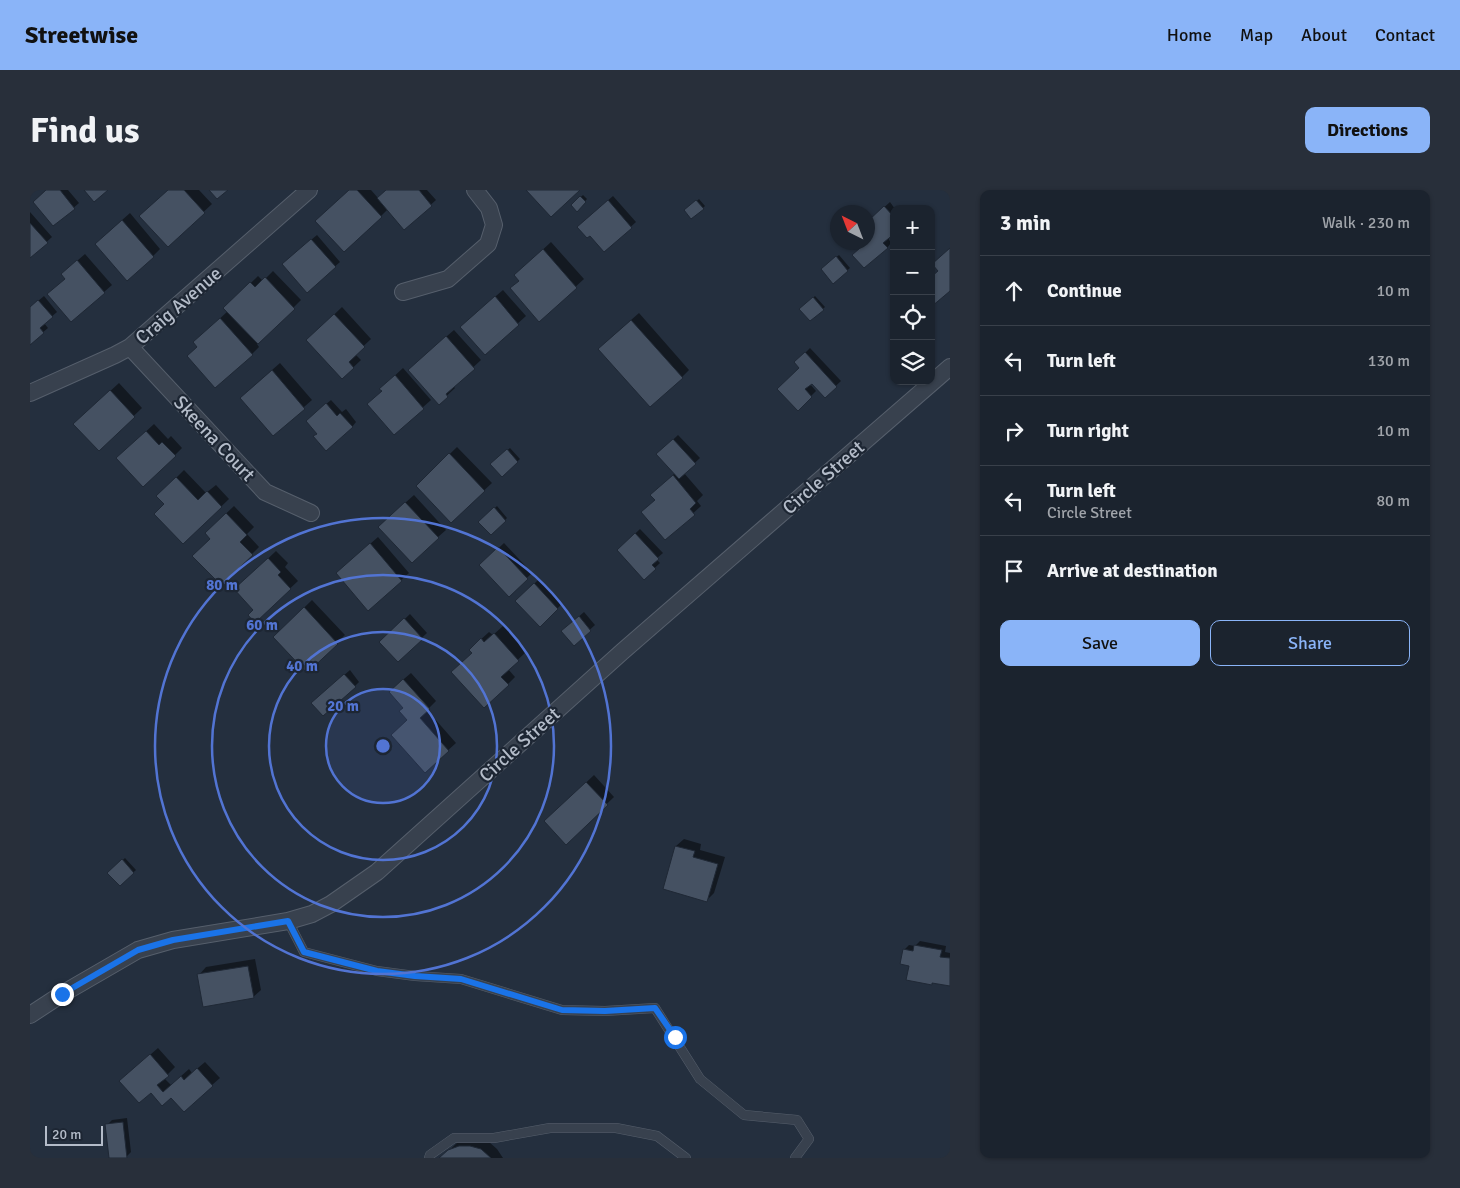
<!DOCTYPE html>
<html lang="en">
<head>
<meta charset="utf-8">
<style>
  :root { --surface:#1b232e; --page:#282f3a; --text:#f1f3f6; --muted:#a0a4aa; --line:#39404a; --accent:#8ab4f8 }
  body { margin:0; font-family:Signika,sans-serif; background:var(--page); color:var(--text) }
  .controls { position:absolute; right:15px; top:15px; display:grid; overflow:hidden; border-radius:10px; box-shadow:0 1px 4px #0004 }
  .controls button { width:45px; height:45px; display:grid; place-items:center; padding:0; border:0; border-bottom:1px solid var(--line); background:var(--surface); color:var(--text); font:25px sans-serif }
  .compass { position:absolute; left:800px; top:15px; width:45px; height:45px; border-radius:50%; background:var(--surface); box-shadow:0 1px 4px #0004; rotate:318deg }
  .scale { position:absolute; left:15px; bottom:12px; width:58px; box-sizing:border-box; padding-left:5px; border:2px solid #b4bcc9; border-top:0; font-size:14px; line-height:18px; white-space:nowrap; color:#b4bcc9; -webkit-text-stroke:4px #1d2633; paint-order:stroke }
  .stop { position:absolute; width:15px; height:15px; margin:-11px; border:4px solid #1a73e8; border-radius:50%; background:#fff }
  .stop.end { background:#1a73e8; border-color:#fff; box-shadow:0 1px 5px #0008 }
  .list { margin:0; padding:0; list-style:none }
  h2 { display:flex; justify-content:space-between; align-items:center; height:65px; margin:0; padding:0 20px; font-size:21px }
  h2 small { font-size:16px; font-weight:400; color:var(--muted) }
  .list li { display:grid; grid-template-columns:32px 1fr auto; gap:15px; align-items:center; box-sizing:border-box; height:70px; padding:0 20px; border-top:1px solid var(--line) }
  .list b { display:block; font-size:19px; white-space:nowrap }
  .list p { margin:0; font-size:16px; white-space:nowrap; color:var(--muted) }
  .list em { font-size:16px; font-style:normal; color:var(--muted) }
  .actions { display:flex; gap:10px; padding:15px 20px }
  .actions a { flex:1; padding:11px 0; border:1px solid var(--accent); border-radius:10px; text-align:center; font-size:18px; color:var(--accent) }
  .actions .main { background:var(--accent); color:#111 }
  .icon { flex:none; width:28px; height:28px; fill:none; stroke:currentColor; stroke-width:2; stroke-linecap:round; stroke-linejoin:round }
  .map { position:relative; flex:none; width:920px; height:968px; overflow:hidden; border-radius:10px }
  header { display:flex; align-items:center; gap:30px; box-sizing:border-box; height:70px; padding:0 25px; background:var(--accent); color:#111 }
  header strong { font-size:24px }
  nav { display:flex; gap:28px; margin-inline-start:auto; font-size:18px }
  .intro { display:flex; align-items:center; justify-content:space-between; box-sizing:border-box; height:120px; padding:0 30px }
  h1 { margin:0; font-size:35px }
  .button { padding:12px 22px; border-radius:10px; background:var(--accent); color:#111; font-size:18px; font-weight:700 }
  main { display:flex; gap:30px; padding:0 30px }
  aside { flex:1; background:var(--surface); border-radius:10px; box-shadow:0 1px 4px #0004 }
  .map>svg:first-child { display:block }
</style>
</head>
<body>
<header>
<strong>Streetwise</strong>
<nav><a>Home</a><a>Map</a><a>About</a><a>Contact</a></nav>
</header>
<div class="intro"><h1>Find us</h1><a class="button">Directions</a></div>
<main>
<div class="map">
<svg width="920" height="968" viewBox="0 0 920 968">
  <rect width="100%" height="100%" fill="#242f3e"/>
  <!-- shadow -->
  <path fill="#0007" d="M17,0H38L49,13L24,35Z
    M139,0H169L182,14L138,55Z
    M320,0H341L348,8L357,0H397L406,10L375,38L358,19L351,26Z
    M553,5L557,9L547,20L542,15Z
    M583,6L606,32L574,61L553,32Z
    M669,9L675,16L662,28L656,21Z
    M860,12L865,19H864V43L858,48L861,53L857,58L838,52V32Z
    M0,22L22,47L0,67Z
    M100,23L130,59L123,66L74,46Z
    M287,45L310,72L277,101L258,69Z
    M521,52L554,89L509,130L482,98L490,90L493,78Z
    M55,64L82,95L74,102L36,88L40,77Z
    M809,65L820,78L803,92L792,79Z
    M243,81L271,110L227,154L229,157L222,164L168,157L172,145L198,121L195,118L228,86L233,91Z
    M473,100L496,126L455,163L439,129Z
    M14,106L27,122L14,133L18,138L0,153V116L1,117Z
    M785,106L795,117L780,130L771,119Z
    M312,117L341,149L325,164L331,170L312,188L285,143Z
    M609,123L659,180L652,187L577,151Z
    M424,140L451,170L423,196L425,198L409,213L387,172Z
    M780,158L811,191L795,206L782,192L780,194L786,201L768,219L771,177L766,172Z
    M250,173L282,210L243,244L219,200Z
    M373,178L401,210L364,243L359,191Z
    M89,193L112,218L69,259L53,226Z
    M301,210L312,222L316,219L326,232L322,237L288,243L282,226Z
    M124,234L138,249L141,246L152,258L145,265L95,261Z
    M648,245L670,268L654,283L673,305L667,311L671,316L636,348L626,310L622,305L645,283L628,264Z
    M427,257L462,293L421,331L387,296Z
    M480,258L490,269L472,285L462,274Z
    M154,280L176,303L186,295L199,309L153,353L136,314L128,306Z
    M384,305L416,340L408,347L357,329Z
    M204,316L224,337L217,344L229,357L222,364L182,349L184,335Z
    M467,316L477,328L461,344L450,332Z
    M610,339L633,363L626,369L630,373L614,388L588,360Z
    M348,347L379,383L338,419L315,376Z
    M474,353L502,383L479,405L451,375Z
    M246,361L258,373L255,377L268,391L225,431V420L213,392Z
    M509,389L532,414L510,435L487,411Z
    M282,410L315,445L277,481L244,447Z
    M554,422L565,435L544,454L538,436Z
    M380,424L397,443L368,470L351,452Z
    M473,436L496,462L478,479L485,487L478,494L443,463L448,452L459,442L463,445Z
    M320,480L329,492L325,496L288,508Z
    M381,483L406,511L397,520L426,553L395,581L368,494Z
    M564,585L584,607L536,653L523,624Z
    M654,649L671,654L670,660L695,667L684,703L677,710L634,698L646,656Z
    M95,668L106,680L90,694L79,683Z
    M890,751L916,756L915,762L920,763V795L903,792L902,794L880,775L874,760L879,755L885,756Z
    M225,769L231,800L223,807L169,785L176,777Z
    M128,858L145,877L134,888L141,895L159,879L162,883L175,872L190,888L182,895L141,906L121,901L98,884Z
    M97,928L101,962L96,967L81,968L77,935L82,930Z
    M438,949L459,952L467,959L473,968H411L427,953Z"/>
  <!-- building -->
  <path fill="#455162" stroke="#1f2835" d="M16,0H30L45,19L23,36L3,12Z
    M54,0H78L64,12Z
    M138,0H154L175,23L138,57L109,26Z
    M179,0H198L187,9Z
    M319,0H327L352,27L314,62L285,31Z
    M356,0H389L402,16L374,40L347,8Z
    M496,0H550L521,27Z
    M550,6L556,12L547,22L541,15Z
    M578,10L602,38L574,62L560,46L557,48L547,37Z
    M666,10L674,19L661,29L654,20Z
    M854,16L864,27V44L853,53L858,58L834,78L822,65L830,58L825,52H838V31Z
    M92,30L124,67L97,91L65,54Z
    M0,33L18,53L0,68Z
    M281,49L306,77L277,103L252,74Z
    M920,58V101L901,117V87L908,81L902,74Z
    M513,59L547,98L509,132L480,98L489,91L484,85Z
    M806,66L818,81L803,94L791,79Z
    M47,70L75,103L41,132L17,104L35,89L31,84Z
    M235,87L265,119L228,154L193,118L220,92L225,97Z
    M465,106L489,135L455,165L430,137Z
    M783,107L794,120L780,131L769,119Z
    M8,110L23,127L10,138L14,143L0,155V117Z
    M304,124L335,157L319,172L324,178L312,189L276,150Z
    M190,128L223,165L185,198L157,166L167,157L163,152Z
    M601,130L653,188L620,217L568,159Z
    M416,146L445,179L416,204L418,207L409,215L378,180Z
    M775,162L807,197L795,208L782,194L775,199L782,207L768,221L747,199L769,178L764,172Z
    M242,180L275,219L243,246L210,208Z
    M365,185L394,219L364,245L337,214L352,201L349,199Z
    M80,200L105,227L69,261L43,234Z
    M296,213L307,226L310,223L323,237L296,261L283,246L287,244L276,231Z
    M116,241L129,255L132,252L146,266L113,297L86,268Z
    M643,249L666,274L649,289L626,264Z
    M477,259L488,272L472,287L460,274Z
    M419,263L455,301L421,333L386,296Z
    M643,285L666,313L660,319L665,325L635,350L611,322L625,310L620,305Z
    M146,287L168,310L177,301L192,317L153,354L124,324L134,314L126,306Z
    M375,312L409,348L382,373L348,337Z
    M464,317L476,331L461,345L448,332Z
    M196,323L217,345L210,352L223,365L191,395L162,366L180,349L175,343Z
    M605,343L629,369L622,375L626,379L614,390L587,360Z
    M340,353L372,391L338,421L306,383Z
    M468,357L498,389L479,407L449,375Z
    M238,368L251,382L248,385L261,399L225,433L218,425L223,420L204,399Z
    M504,393L528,419L510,437L485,411Z
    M274,417L308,454L277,483L243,447Z
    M549,426L561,441L544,456L531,441Z
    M374,428L393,449L368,472L349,452Z
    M464,443L489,471L471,487L479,495L454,518L421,482L442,463L439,460L451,448L454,452Z
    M314,484L326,497L293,526L281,513Z
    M373,489L400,519L390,528L419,561L395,583L361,545L377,530L369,521L373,518L359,502Z
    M556,592L578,615L536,655L514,631Z
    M645,656L665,661L663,667L688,674L677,712L633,699Z
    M92,669L104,683L90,696L77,683Z
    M884,755L912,760L910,767L920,768V796L902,793V795L876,790L879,776L870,774L873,759L883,761Z
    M218,776L224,808L173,817L167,784Z
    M120,864L139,886L127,895L133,902L151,886L154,890L167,878L183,896L154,922L141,908L132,916L121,903L109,913L89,891Z
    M93,932L97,968H79L75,934Z
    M429,956H440L451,959L461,968H409L418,960Z"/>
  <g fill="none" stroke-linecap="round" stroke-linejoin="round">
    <defs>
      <path id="lane" d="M258,731L274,762L347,781L385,786L431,789L532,820L575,821L625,818L670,889L714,925L767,930L779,949L765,968
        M399,968L400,965L424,948H464L520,938H586L627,946L656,968"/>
      <path id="street" d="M373,102L418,89L458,54L464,35L459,18L445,0
        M100,157L235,302L281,323
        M0,203L85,165L100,157L279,0
        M0,825L32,804L108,760L143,750L258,731L282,724L301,714L347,682L593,461L920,177"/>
    </defs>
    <!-- lane casing -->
    <use href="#lane" stroke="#565f6c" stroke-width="10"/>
    <!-- street casing -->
    <use href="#street" stroke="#565f6c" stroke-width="18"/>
    <!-- lane -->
    <use href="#lane" stroke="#38414e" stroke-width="9"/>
    <!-- street -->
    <use href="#street" stroke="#38414e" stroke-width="16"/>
  </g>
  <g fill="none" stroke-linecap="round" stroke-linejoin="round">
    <!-- route -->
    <path stroke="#1a73e8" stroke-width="6" d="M32,804L108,760L143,750L258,731L274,762L347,781L385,786L431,789L532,820L575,821L625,818L645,847"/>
  </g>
  <!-- distance rings -->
  <circle cx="353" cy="556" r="57" fill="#5274d3" fill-opacity=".12"/>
  <g fill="none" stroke="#5274d3" stroke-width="2.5">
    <circle cx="353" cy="556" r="57"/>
    <circle cx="353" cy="556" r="114"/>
    <circle cx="353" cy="556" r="171"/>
    <circle cx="353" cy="556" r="228"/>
  </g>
  <g text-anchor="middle" stroke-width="4.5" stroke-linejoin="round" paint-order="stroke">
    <!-- street labels -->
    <g font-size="19" fill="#b4bcc9" stroke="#1d2633">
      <text transform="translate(148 115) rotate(-41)" y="7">Craig Avenue</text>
      <text transform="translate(185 248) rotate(47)" y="7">Skeena Court</text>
      <text transform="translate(793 287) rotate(-41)" y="7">Circle Street</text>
      <text transform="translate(489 554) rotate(-42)" y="7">Circle Street</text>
    </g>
  </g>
  <circle cx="353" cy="556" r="8" fill="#5274d3" stroke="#1d2633" stroke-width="2.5"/>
  <g font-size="15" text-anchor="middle" font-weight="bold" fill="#5274d3" stroke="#1d2633" stroke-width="4.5" stroke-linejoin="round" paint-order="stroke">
    <text x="192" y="400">80 m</text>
    <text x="232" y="440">60 m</text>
    <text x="272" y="481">40 m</text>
    <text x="313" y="521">20 m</text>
  </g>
</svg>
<div class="controls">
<button>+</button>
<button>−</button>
<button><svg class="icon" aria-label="locate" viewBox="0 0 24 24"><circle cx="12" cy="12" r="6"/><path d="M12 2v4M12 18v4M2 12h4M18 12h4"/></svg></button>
<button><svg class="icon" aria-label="layers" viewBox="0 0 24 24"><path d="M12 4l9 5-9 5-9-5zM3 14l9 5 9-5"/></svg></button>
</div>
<svg class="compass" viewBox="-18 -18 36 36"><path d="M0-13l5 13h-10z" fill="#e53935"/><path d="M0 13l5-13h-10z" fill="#a0a4aa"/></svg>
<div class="scale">20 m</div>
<div class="stop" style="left:645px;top:847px"></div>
<div class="stop end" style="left:32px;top:804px"></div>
</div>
<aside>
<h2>3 min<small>Walk · 230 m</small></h2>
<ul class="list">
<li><svg class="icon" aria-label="ahead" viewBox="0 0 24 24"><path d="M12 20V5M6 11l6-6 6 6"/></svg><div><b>Continue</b></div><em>10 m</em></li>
<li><svg class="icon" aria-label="left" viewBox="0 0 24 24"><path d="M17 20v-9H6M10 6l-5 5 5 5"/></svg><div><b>Turn left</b></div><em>130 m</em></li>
<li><svg class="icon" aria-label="right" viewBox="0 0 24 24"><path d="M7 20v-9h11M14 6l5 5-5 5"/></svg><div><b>Turn right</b></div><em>10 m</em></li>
<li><svg class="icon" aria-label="left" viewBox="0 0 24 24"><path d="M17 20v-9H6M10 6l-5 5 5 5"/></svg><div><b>Turn left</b><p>Circle Street</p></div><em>80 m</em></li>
<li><svg class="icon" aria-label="arrive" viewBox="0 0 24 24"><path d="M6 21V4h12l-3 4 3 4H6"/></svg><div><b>Arrive at destination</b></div></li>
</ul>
<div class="actions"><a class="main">Save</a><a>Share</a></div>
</aside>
</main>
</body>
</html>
